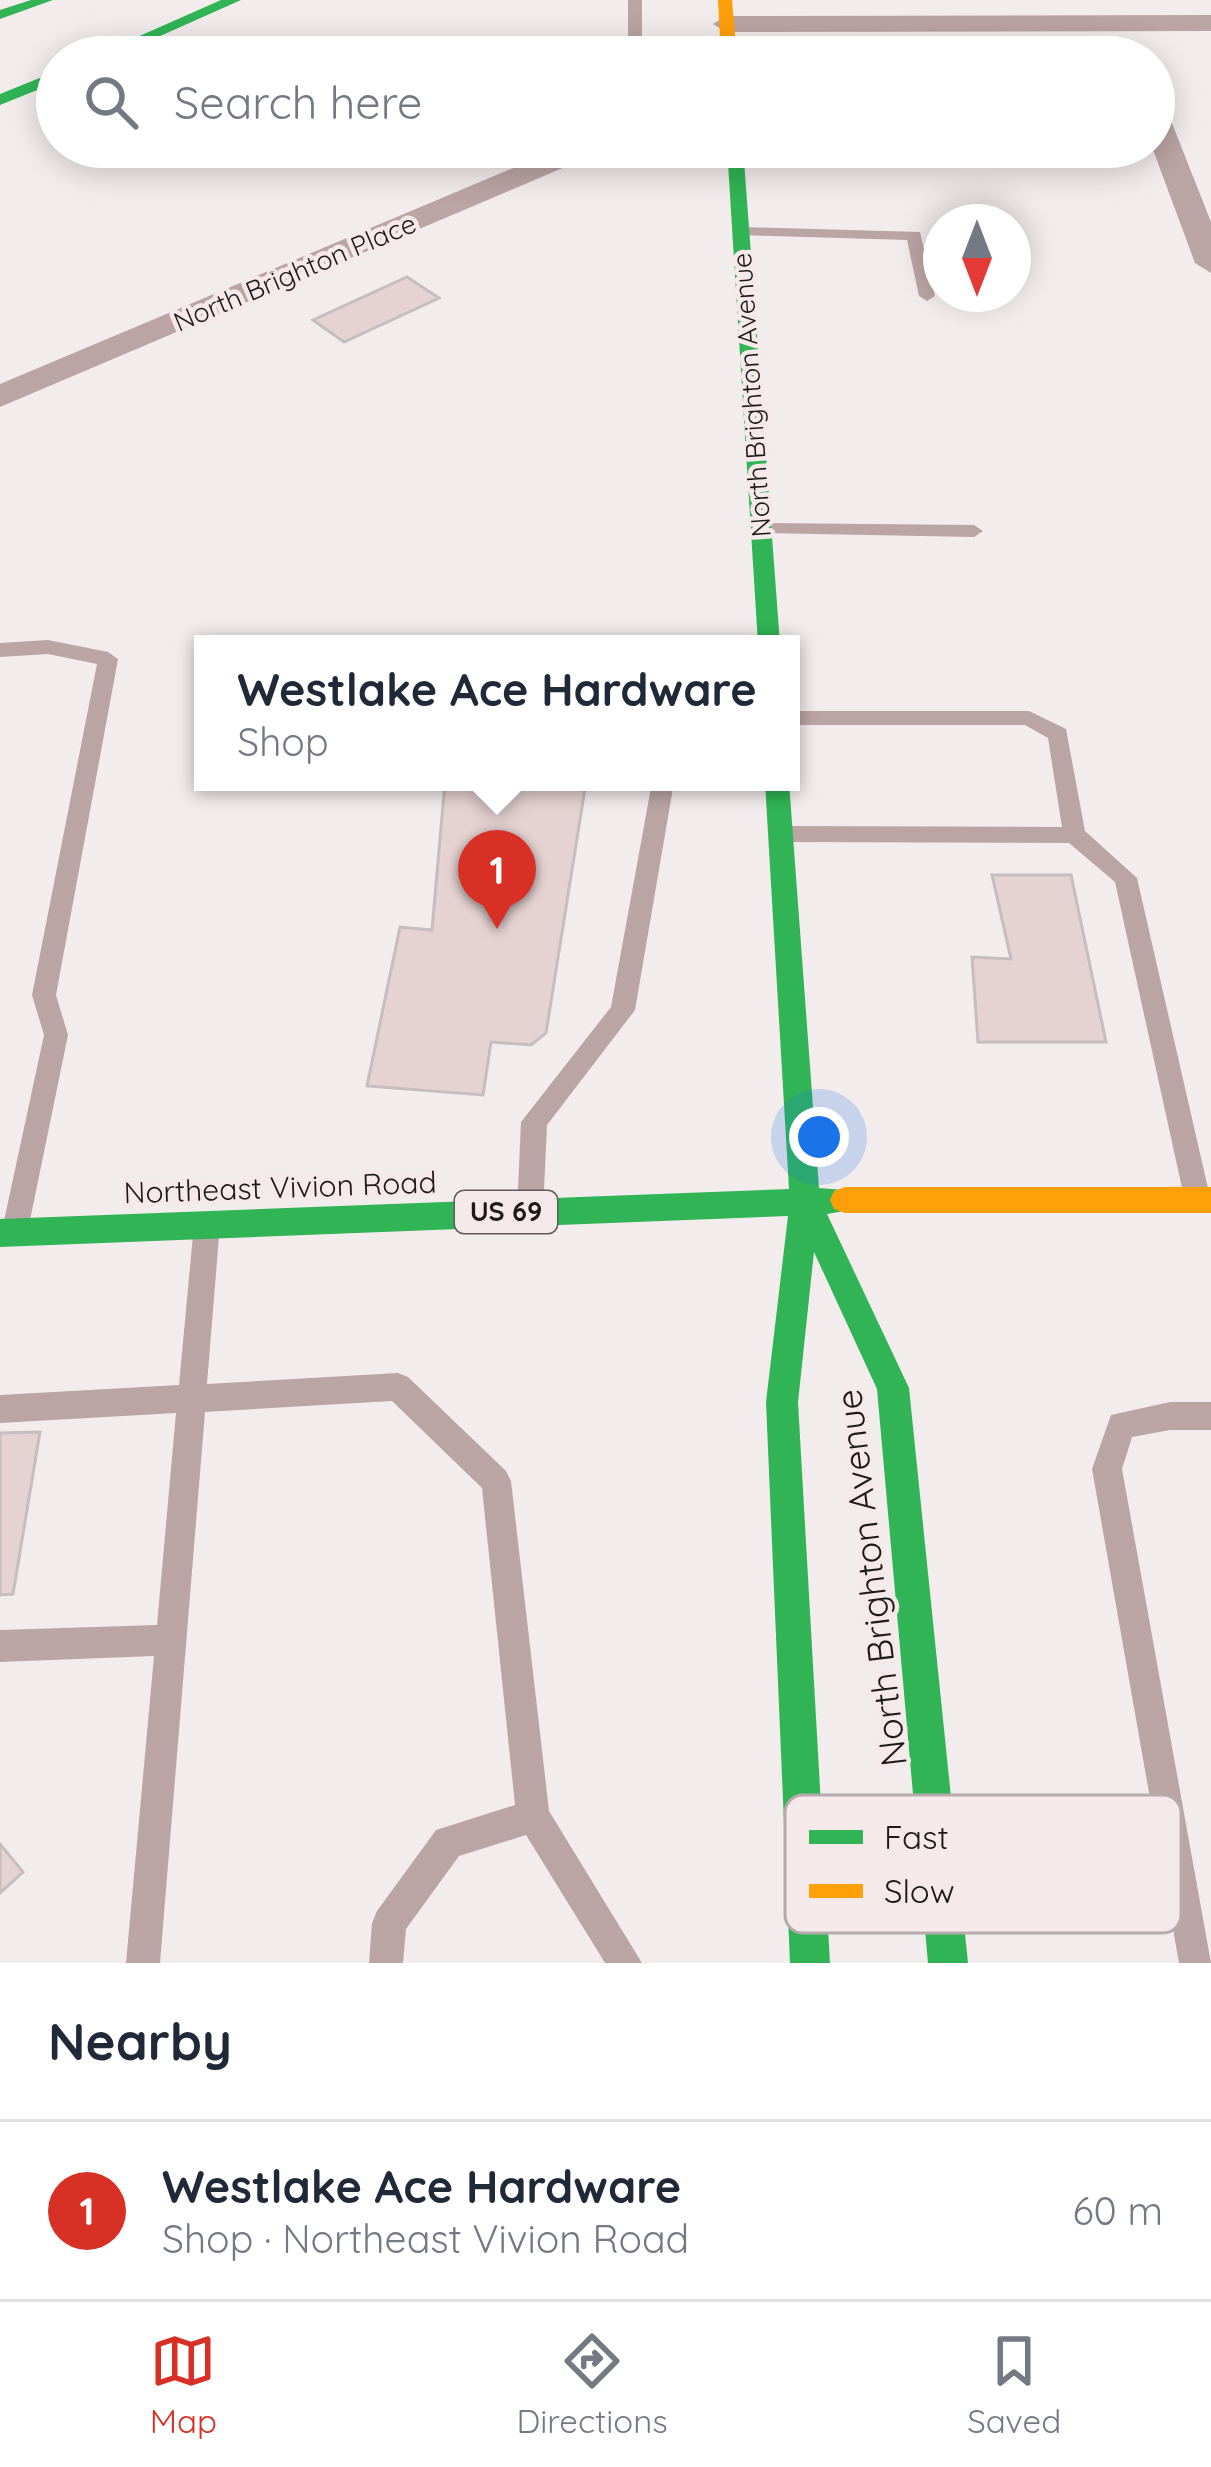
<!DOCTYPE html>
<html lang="en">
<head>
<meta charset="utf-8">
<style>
  :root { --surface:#fff; --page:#f6f6f7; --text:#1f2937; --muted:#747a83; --line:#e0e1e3; --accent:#d93025 }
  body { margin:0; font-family:Quicksand,sans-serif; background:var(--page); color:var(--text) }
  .compass { position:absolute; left:923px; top:204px; width:108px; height:108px; border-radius:50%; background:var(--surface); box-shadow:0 6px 30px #0003; rotate:180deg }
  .you { position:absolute; left:819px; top:1137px; width:42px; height:42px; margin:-30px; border:9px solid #fff; border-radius:50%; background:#1a73e8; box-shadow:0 0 0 18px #1a73e833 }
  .badge { display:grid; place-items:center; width:78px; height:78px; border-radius:50%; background:var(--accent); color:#fff; font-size:39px; font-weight:700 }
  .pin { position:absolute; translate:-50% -99px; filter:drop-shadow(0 3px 6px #0008) }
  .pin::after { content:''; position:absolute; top:63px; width:42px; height:36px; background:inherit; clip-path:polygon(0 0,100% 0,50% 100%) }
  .popup { position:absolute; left:194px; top:635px; width:606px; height:156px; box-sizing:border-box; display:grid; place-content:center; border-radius:0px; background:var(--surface); filter:drop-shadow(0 3px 9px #0005); font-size:39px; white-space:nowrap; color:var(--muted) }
  .popup b { font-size:45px; color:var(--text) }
  .popup::after { content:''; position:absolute; left:50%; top:100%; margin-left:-24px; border:24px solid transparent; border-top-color:var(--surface) }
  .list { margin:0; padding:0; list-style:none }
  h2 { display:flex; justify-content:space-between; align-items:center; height:156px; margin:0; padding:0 48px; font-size:51px }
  h2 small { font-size:39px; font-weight:400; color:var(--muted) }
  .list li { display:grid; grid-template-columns:78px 1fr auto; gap:36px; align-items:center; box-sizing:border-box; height:180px; padding:0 48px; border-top:3px solid var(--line) }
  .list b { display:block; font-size:45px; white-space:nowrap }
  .list p { margin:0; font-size:39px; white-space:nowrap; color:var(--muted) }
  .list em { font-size:39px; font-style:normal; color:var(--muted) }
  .icon { flex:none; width:66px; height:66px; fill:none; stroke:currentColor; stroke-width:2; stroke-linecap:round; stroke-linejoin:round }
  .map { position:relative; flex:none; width:1211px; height:1963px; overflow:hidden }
  .search { position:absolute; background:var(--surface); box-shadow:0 6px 30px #0003; left:36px; right:36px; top:36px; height:132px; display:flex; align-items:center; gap:30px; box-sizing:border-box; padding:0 42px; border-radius:66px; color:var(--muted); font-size:45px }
  .sheet { height:336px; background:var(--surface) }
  nav { display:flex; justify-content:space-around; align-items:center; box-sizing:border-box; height:168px; border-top:3px solid var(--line); background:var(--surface); font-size:33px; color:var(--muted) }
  nav a { display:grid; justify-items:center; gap:6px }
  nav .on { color:var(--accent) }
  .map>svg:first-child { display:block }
</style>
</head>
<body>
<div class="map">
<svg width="1211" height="1963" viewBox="0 0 1211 1963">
  <rect width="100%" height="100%" fill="#f3ecec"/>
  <!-- building -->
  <path fill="#e6d2d2" stroke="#c4bebe" stroke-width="3" d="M407,277L439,298L344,342L313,320Z
    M445,782H586L546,1033L531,1045L491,1042L483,1095L367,1086L400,927L432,930Z
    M992,875H1071L1106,1042H978L972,957L1011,959Z
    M40,1432L13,1594L0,1595V1433Z
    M0,1844L23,1872L0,1893Z"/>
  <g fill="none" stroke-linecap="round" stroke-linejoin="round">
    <!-- lane -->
    <path fill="#bba5a4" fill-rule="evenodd" d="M628,0H642V57H628Z
      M741,227L920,232L935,296L927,301L919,296L907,240L735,235V229Z
      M763,523L974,525L983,531L974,537L756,533V525Z
      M48,640L108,652L118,659L56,995L68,1035L28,1230L24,1239L15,1242L6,1239L2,1230L44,1035L32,995L97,664L48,654L0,657V643Z
      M791,711H1029L1066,729L1085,831L1137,878L1210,1197L1206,1205L1197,1209L1188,1205L1184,1197L1115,882L1069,843L783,842L772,834L783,826L1062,827L1048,738L1025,725H791Z
      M652,782H674L635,1010L547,1125L543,1211L539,1219L530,1223L521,1219L517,1211L521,1122L611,1007Z
      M207,1212L216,1215L220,1224L207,1384L398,1373L408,1377L506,1471L511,1481L549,1811L642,1963H605L526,1835L459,1856L406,1929L403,1963H369L372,1923L377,1911L436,1830L515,1805L482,1488L392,1401L205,1412L160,1963H126L154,1656L0,1662V1630L157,1625L176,1413L0,1423V1395L179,1385L194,1224L198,1215Z
      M1170,1402H1211V1430H1170L1132,1437L1122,1469L1211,1963H1179L1092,1469L1111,1415Z"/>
    <!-- street -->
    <path fill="#bba5a4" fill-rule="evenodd" d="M1211,15V31L726,32L713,24L726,16Z
      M1154,104L1168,113L1211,222V273L1195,263L1152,147Z
      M563,147H603L598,153L0,407V384Z"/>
    <!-- fast -->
    <path fill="#30b455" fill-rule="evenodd" d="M31,0H53L0,19V10Z
      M221,0H241L113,57H92Z
      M57,71V82L0,105V94Z
      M727,147H743L780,644H758Z
      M765,782H789L819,1188L856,1191L860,1200L856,1209L827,1214L909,1388L968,1963H928L877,1389L814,1252L798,1402L830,1963H790L766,1402L788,1216L0,1247V1219L789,1189Z"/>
    <!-- slow -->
    <path fill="#ff9f0a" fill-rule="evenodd" d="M718,0H732L737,57H721Z
      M845,1187H1211V1213H845L834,1209L830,1200L834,1191Z"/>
  </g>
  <g text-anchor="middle" stroke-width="9" stroke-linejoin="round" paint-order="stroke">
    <!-- far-street labels -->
    <g font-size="27" fill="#1e1a1a" stroke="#f6e9e9">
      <text transform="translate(295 273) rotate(-23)" y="9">North Brighton Place</text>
      <text transform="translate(752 395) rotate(-94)" y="9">North Brighton Avenue</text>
    </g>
    <!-- shield labels -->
    <rect fill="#f6e9e9" stroke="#5f5858" stroke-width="3" x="455" y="1191" width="102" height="42" rx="9"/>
    <g font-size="27" font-weight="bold" fill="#1e1a1a">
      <text x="506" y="1221">US 69</text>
    </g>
    <!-- street labels -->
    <g font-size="30" fill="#1e1a1a" stroke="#f6e9e9">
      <text transform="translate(280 1188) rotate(-2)" y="10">Northeast Vivion Road</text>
    </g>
    <!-- near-street labels -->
    <g font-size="36" fill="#1e1a1a" stroke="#f6e9e9">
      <text transform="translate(871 1578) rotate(-97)" y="13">North Brighton Avenue</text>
    </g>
  </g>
  <!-- legend -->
  <rect x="785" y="1795" width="396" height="138" rx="18" fill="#f6e9e9" stroke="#b5abab" stroke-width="3"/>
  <rect x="809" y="1830" width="54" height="14" fill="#30b455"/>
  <rect x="809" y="1884" width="54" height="14" fill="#ff9f0a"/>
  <g font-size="33" fill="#1e1a1a">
    <text x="884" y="1849">Fast</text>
    <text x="884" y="1903">Slow</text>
  </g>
</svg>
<svg class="compass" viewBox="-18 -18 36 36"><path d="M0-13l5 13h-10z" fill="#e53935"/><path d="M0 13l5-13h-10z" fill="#747a83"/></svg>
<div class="you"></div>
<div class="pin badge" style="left:497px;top:929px">1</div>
<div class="popup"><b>Westlake Ace Hardware</b>Shop</div>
<div class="search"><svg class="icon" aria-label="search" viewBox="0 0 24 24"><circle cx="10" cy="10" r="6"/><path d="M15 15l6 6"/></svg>Search here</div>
</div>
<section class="sheet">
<h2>Nearby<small></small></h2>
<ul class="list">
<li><span class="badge">1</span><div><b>Westlake Ace Hardware</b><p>Shop · Northeast Vivion Road</p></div><em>60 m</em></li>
</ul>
</section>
<nav>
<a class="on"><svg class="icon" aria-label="map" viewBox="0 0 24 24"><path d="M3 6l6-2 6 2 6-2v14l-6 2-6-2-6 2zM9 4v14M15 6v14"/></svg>Map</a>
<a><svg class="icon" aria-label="directions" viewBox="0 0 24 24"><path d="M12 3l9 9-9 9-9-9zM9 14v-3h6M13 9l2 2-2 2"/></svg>Directions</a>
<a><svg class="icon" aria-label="saved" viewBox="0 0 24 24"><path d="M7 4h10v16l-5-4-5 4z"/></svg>Saved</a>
</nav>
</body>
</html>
